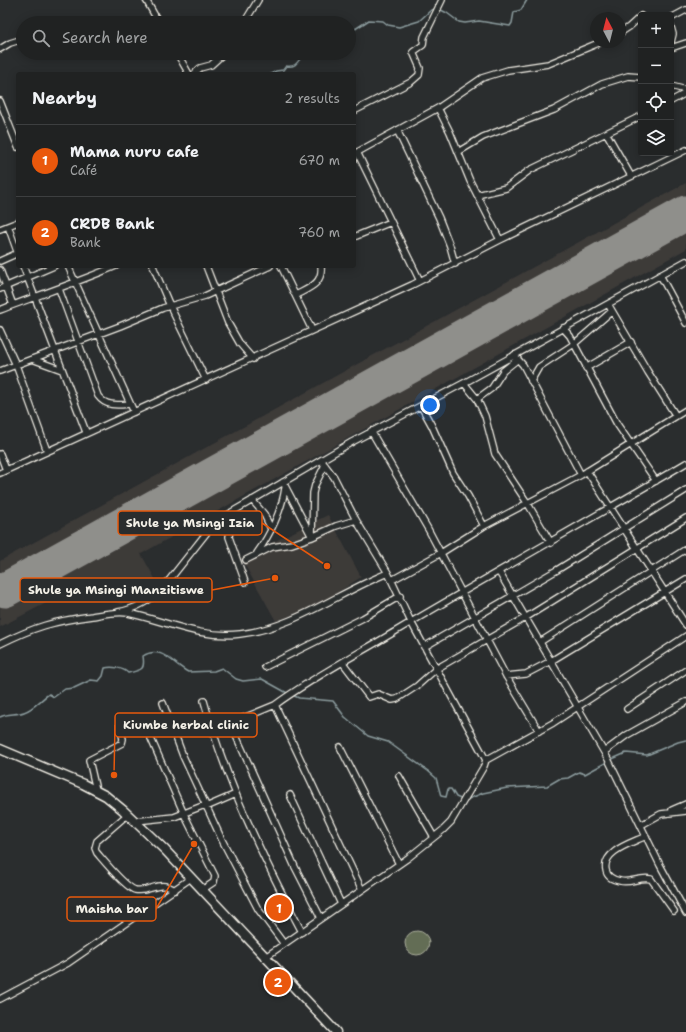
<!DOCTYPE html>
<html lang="en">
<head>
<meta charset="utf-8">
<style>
  :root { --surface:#202222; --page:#282a2a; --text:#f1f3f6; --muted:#a2a4a5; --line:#3d3f40; --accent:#ea580c }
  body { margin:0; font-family:"Shantell Sans",sans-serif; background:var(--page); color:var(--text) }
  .controls { position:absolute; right:12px; top:12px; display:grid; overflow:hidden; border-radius:4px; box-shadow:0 2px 10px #0003 }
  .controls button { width:36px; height:36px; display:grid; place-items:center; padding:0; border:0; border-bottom:1px solid var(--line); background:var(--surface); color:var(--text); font:20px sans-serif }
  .compass { position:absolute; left:590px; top:12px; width:36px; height:36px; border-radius:50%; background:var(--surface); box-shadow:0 2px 10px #0003; rotate:353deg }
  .you { position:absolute; left:430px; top:405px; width:14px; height:14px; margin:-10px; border:3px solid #fff; border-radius:50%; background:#1a73e8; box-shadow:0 0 0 6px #1a73e833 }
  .badge { display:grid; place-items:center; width:26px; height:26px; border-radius:50%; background:var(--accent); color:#fff; font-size:13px; font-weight:700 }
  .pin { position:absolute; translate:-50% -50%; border:2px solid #fff; box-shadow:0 1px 4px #0006 }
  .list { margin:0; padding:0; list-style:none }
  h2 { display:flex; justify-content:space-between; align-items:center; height:52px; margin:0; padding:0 16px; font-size:17px }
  h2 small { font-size:13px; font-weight:400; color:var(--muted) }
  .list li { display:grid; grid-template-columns:26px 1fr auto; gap:12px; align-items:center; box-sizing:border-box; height:72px; padding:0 16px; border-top:1px solid var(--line) }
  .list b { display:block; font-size:15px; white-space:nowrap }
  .list p { margin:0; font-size:13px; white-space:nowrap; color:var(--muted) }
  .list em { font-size:13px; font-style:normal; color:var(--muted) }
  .icon { flex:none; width:22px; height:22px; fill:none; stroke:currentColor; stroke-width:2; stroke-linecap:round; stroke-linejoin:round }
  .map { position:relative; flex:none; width:686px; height:1032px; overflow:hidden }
  .search { position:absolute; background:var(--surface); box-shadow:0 2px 10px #0003; left:16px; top:16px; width:340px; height:44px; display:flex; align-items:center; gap:10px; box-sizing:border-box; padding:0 14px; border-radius:22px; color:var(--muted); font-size:15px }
  .panel { position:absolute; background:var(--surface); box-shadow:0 2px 10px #0003; left:16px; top:72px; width:340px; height:196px; border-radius:4px }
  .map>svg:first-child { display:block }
</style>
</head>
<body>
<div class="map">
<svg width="686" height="1032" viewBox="0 0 686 1032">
  <rect width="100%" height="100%" fill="#2a2d2e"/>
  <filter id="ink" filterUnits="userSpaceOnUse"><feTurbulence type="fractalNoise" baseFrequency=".025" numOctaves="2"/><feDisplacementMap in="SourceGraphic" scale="8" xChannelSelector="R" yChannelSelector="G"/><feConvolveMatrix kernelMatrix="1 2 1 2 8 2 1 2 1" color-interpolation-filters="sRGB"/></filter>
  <g filter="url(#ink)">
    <!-- built -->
    <path fill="#3e3b39" d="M686,183V249L141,554L158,584L122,604L108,600L94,578L0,627V561Z
      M328,515L361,577L319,605L276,621L241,558Z"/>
    <!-- green -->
    <path fill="#636d54" stroke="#acaf9e" d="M405 943a12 12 0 1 1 24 0a12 12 0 1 1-24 0Z"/>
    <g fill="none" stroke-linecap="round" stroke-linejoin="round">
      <!-- stream -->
      <path stroke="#8c9c9e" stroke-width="1.5" d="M439,9L447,13L459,22L465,23L479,21L510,26L512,23L514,12L521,10L527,0
        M349,33L369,20L383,21L388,25L399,27L419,21L431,10L435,9
        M271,74L276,71L283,70L286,66C298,68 298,59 305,53
        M292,695L299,698L333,701L345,717L368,736L388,742L428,771L436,778L441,796L446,797L448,789H451L456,797L463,800
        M0,717C8,713 16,715 24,712C34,709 41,699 49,694L54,697L65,689L74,688L91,680L99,681L103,676L105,668C112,666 123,668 128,673C143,670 145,669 143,656C161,644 174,665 188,672L214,671L222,668L236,679L243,681L262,679L289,694
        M610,760L626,753L647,755L678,742L686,740
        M466,800L483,793L507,788L547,786L559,779L568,778L579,772L585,774L607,762"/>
      <!-- runway -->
      <path stroke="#8f8f8b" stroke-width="35" d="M5,590L686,213"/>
      <defs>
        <path id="minor" d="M146,0L159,23
          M671,18L686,10
          M244,23L258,0
          M671,27L673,34L671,42
          M620,33L629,27L641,16
          M671,48L686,43
          M0,49L10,43L23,39
          M177,53L189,74
          M194,74L200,68L211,65L224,53
          M671,86L686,90
          M0,101L18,147
          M671,101L686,93
          M438,108L450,132L470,181L500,240
          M354,111L411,82L419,75L420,68L413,52L423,45L424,37L442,0
          M397,130L439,218L450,246L455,264
          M607,134L631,176
          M357,152L420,281
          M458,152L483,137L554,110L602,84L628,76L641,77
          M354,154L438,108L482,78L508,70L548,64L601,42
          M477,195L506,188L530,170L641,116
          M8,226L18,254
          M0,229L18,222
          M354,237L391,222
          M0,261L18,253
          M23,266L86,432
          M68,266L134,412
          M153,266L170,306L206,380
          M206,266L228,323L240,344L253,359
          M281,266L312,330
          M0,270L13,305
          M660,275L686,323
          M0,289L54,266
          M59,289L98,396C106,407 118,405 130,404
          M296,295C309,288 323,284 321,266
          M608,304L648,372L676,416
          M0,310C39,295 78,282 116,266
          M563,328L570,336L617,424L656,481
          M0,330L16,365L0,371
          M514,355L523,365L581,475
          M32,359L62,370
          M586,368L631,342
          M531,381L539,367L574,344L612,311
          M464,383L477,399L485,416L495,454L528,504L551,543
          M477,399L492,388L503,371L518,359
          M421,406L432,426L453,473L468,496L484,526
          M371,431L428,529L506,676L539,731
          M47,451L16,365L120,326L163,308L205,296L270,266
          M0,454L6,470
          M587,471L686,625
          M0,473L412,285L500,240L686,150
          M283,482L312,537L336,526L356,520
          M252,500L264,514L271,529
          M232,512L229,537L245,582
          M257,553C270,535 282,510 285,488
          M246,560L272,547L292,544L312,537L313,493L315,485L325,465
          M499,572L608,759L660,865L686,913
          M392,580L441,553L484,526L581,475L686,410
          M118,612C136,609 150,601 163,588L208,531L232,512L352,442L464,383L686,261
          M540,642L686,549
          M0,644C34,627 54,621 92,616C104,614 116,611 128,613C166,621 201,639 240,634C294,628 339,592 388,573
          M424,647L557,570L686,490
          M343,663L369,697L378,694L392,700L397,699L417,686L436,669L525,618L686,518
          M265,667L363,618L400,596
          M506,676L526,674L551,661L686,579
          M204,701C226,782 263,858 302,932
          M163,703L183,756L222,840L258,909L284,944
          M275,705L236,721L233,729L295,867L321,918
          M627,709L686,670
          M340,747L399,864
          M604,752L627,735L686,702
          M486,760L553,723L686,636
          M399,776L434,837
          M96,790L89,760L122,743L123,739L120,726L142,718L184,814L215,876L214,882L202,890
          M290,795L341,904
          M206,807L236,794
          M672,810L686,804
          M128,814L97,841L95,848L97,853C104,861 125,887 135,890C151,893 158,879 175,890
          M136,821L174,817L205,805
          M641,825L661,814L686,811
          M646,836C632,843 602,851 606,870C607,877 614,880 620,881C631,884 640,876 651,879L674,911
          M362,890L275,705C313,677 356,655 396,631C492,574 590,520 686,463
          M264,958L408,858L443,830L451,822L484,766L486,760L411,622L388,573L356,520L334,477L321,460
          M0,999L68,963L191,878"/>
        <path id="highway" d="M0,749L83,784L106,796L123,810L165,850L336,1032"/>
      </defs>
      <!-- minor casing -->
      <use href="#minor" stroke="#f4f1e8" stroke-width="8"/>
      <!-- highway casing -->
      <use href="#highway" stroke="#f4f1e8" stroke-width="11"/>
      <!-- minor -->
      <use href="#minor" stroke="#2a2d2e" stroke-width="5.5"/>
      <!-- highway -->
      <use href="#highway" stroke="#2a2d2e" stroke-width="8"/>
    </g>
  </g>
  <!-- callouts -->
  <path fill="none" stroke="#e8590c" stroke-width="1.5" d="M327 566L262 523M275 578L212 590M114 775L115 725M194 844L156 909"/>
  <g fill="#e8590c" stroke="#2a2d2e" stroke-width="1.5">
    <circle cx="327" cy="566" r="4"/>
    <circle cx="275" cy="578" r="4"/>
    <circle cx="114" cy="775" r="4"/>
    <circle cx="194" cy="844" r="4"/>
  </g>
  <g fill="#2a2d2e" stroke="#e8590c" stroke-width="1.5">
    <rect x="118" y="511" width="144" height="24" rx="4"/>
    <rect x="20" y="578" width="192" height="24" rx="4"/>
    <rect x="115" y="713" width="142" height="24" rx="4"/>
    <rect x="67" y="897" width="89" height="24" rx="4"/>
  </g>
  <g font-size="12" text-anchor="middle" font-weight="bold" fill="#f4f1e8">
    <text x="190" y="527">Shule ya Msingi Izia</text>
    <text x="116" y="594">Shule ya Msingi Manzitiswe</text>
    <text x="186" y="729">Kiumbe herbal clinic</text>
    <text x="112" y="913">Maisha bar</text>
  </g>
</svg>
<div class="controls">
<button>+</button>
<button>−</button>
<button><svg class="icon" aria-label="locate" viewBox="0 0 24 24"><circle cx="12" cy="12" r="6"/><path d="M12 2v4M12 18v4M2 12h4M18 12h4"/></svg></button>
<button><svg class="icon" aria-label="layers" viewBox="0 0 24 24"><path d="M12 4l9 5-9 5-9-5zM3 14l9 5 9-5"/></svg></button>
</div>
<svg class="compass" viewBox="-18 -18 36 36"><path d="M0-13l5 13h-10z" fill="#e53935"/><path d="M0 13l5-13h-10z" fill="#a2a4a5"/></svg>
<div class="you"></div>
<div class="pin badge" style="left:279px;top:908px">1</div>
<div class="pin badge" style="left:278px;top:982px">2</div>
<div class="search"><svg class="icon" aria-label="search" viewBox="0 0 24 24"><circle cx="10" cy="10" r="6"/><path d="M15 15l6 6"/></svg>Search here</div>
<section class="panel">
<h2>Nearby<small>2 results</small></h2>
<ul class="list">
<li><span class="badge">1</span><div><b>Mama nuru cafe</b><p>Café</p></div><em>670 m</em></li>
<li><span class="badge">2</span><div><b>CRDB Bank</b><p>Bank</p></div><em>760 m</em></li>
</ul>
</section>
</div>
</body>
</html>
